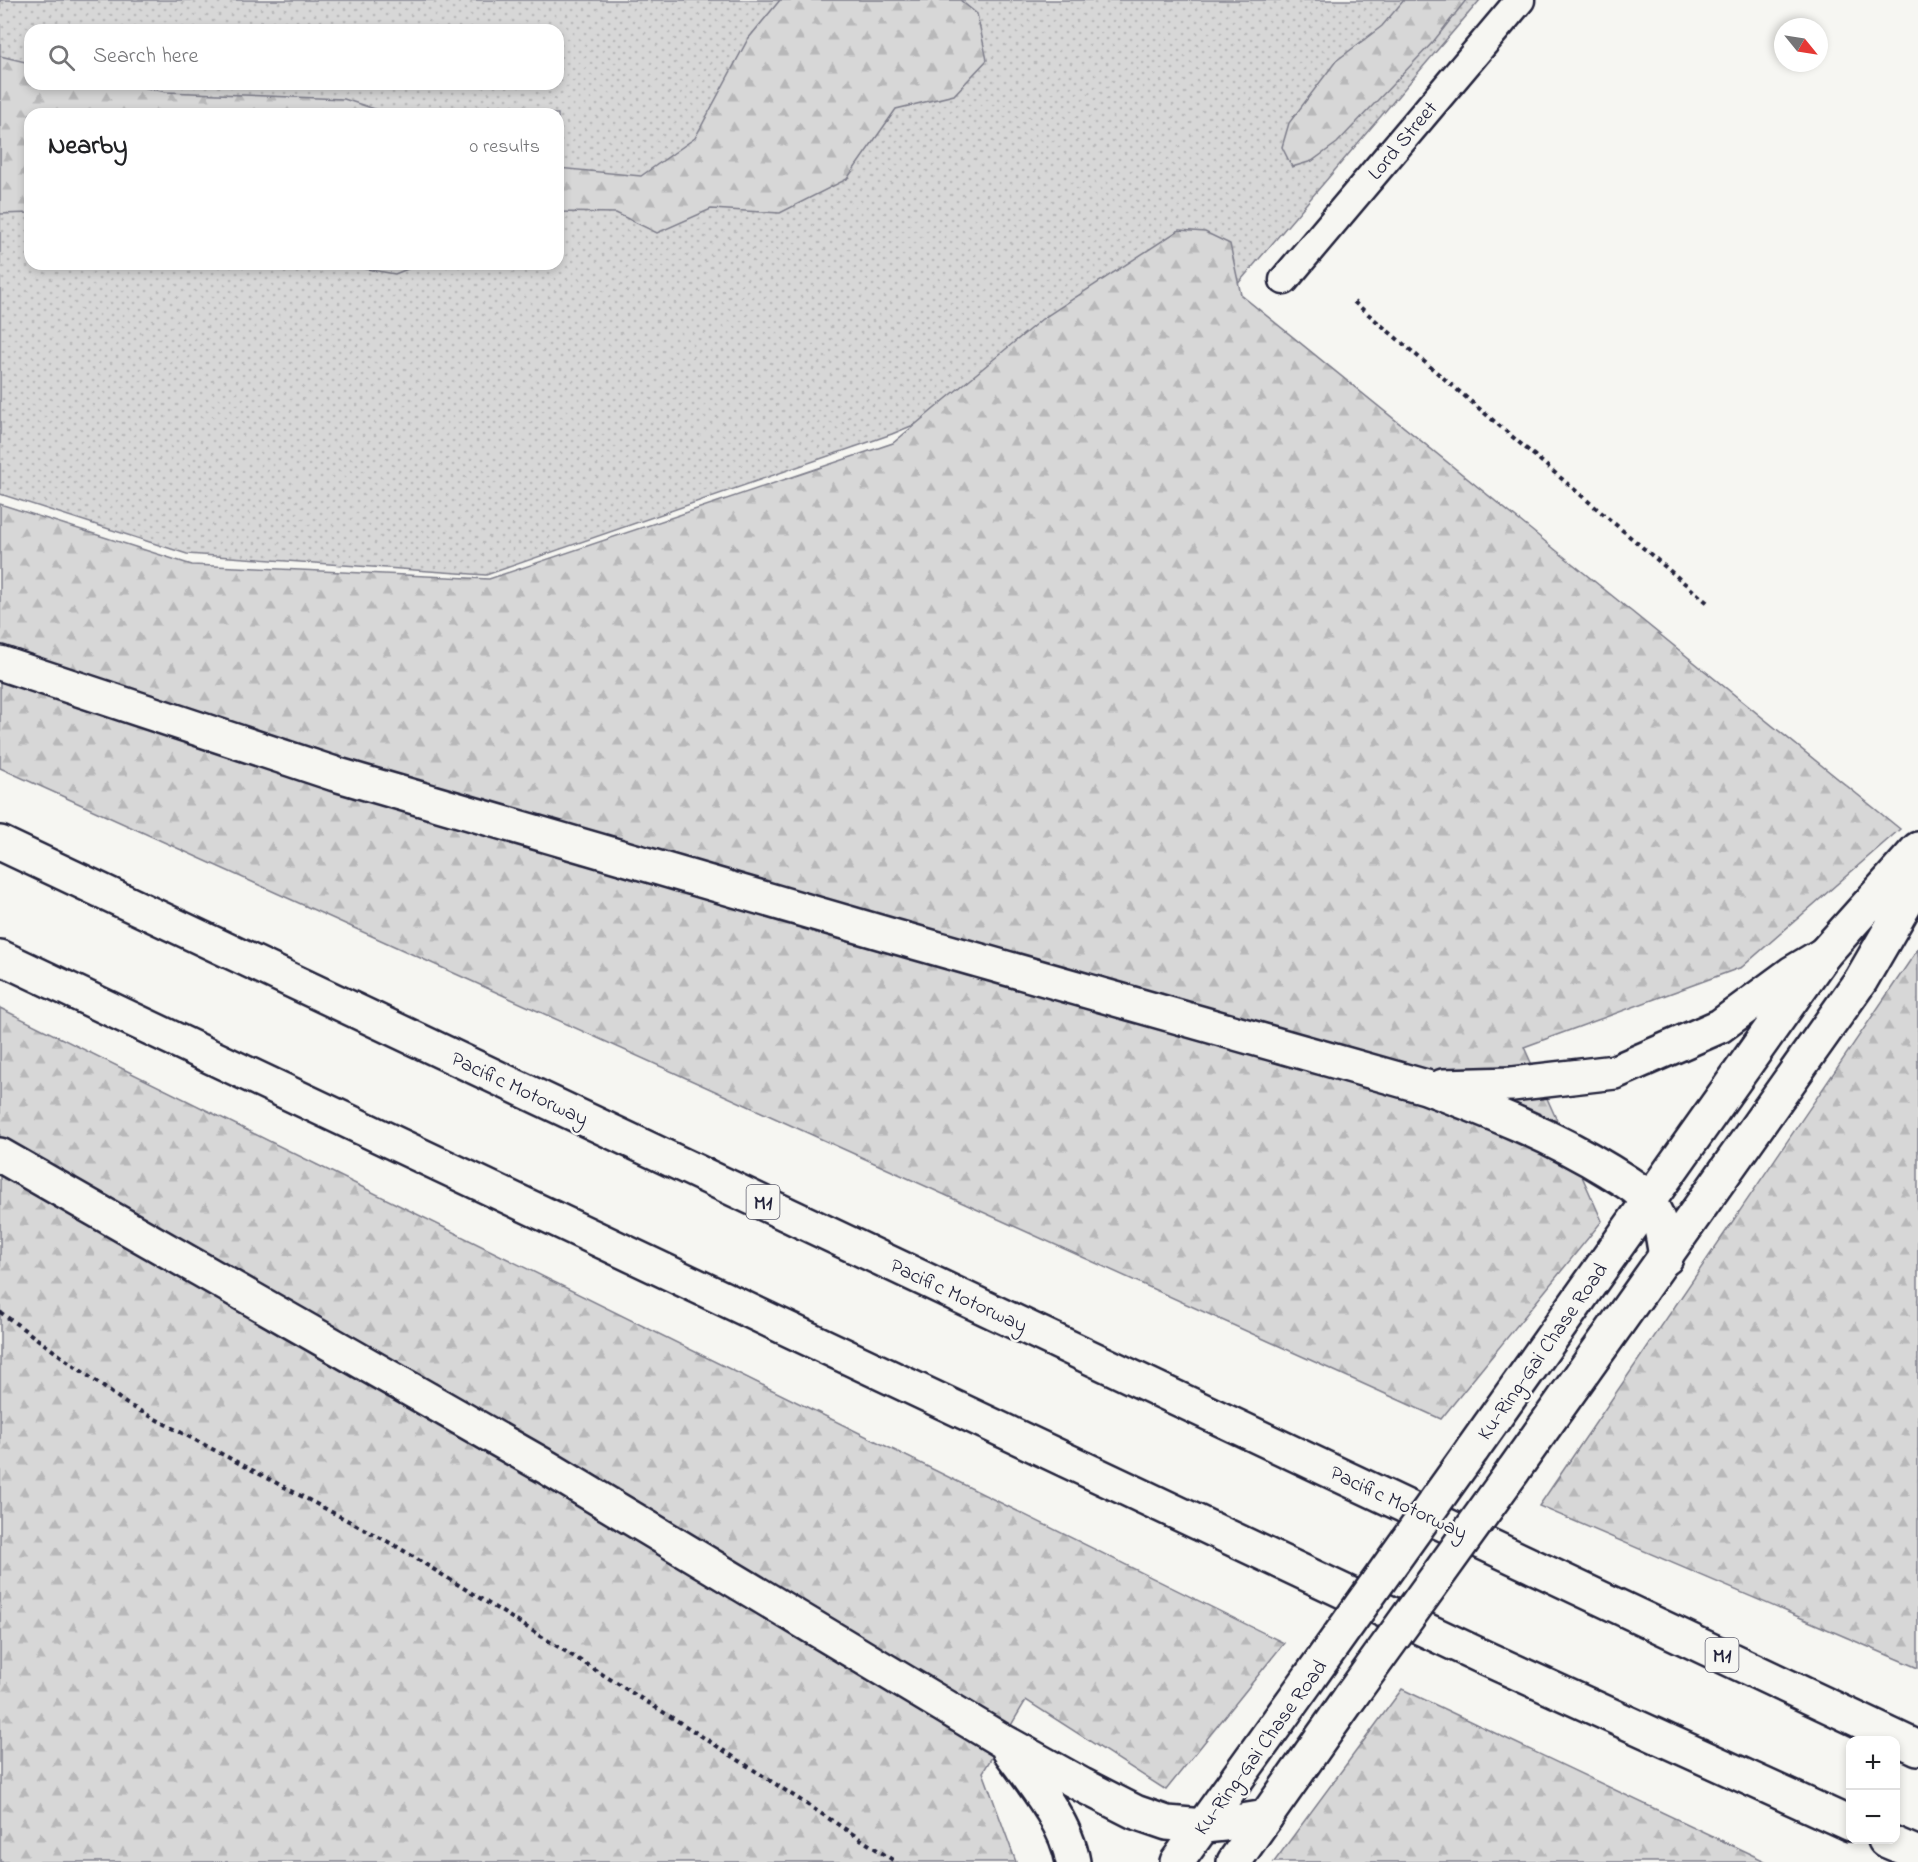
<!DOCTYPE html>
<html lang="en">
<head>
<meta charset="utf-8">
<style>
  :root { --surface:#fff; --page:#f2f2f2; --text:#202124; --muted:#757577; --line:#e0e0e0 }
  body { margin:0; font-family:"Indie Flower",sans-serif; background:var(--page); color:var(--text) }
  .controls { position:absolute; right:18px; bottom:18px; display:grid; overflow:hidden; border-radius:12px; box-shadow:0 3px 9px #0003 }
  .controls button { width:54px; height:54px; display:grid; place-items:center; padding:0; border:0; border-bottom:2px solid var(--line); background:var(--surface); color:var(--text); font:30px sans-serif }
  .compass { position:absolute; left:1774px; top:18px; width:54px; height:54px; border-radius:50%; background:var(--surface); box-shadow:0 3px 9px #0003; rotate:120deg }
  .list { margin:0; padding:0; list-style:none }
  h2 { display:flex; justify-content:space-between; align-items:center; height:78px; margin:0; padding:0 24px; font-size:26px }
  h2 small { font-size:20px; font-weight:400; color:var(--muted) }
  .icon { flex:none; width:33px; height:33px; fill:none; stroke:currentColor; stroke-width:2; stroke-linecap:round; stroke-linejoin:round }
  .map { position:relative; flex:none; width:1918px; height:1862px; overflow:hidden }
  .search { position:absolute; background:var(--surface); box-shadow:0 3px 9px #0003; left:24px; top:24px; width:540px; height:66px; display:flex; align-items:center; gap:15px; box-sizing:border-box; padding:0 21px; border-radius:18px; color:var(--muted); font-size:22px }
  .panel { position:absolute; background:var(--surface); box-shadow:0 3px 9px #0003; left:24px; top:108px; width:540px; height:162px; border-radius:18px }
  .map>svg:first-child { display:block }
</style>
</head>
<body>
<div class="map">
<svg width="1918" height="1862" viewBox="0 0 1918 1862">
  <defs>
    <pattern id="grass-dots" width="8" height="8" patternUnits="userSpaceOnUse" patternTransform="scale(1.5)"><rect width="8" height="8" fill="#d7d7d7"/><path d="M2 2h.1M6 6h.1" fill="none" stroke="#b8b8b9" stroke-width="1.8" stroke-linecap="round"/></pattern>
    <pattern id="forest-firs" width="22" height="20" patternUnits="userSpaceOnUse" patternTransform="scale(1.5)"><rect width="22" height="20" fill="#d7d7d7"/><path d="M5 1l3.5 6h-7zM16 11l3.5 6h-7z" fill="#b8b8b9"/></pattern>
  </defs>
  <rect width="100%" height="100%" fill="#f6f6f2"/>
  <filter id="ink" filterUnits="userSpaceOnUse"><feTurbulence type="fractalNoise" baseFrequency=".0167" numOctaves="2"/><feDisplacementMap in="SourceGraphic" scale="12" xChannelSelector="R" yChannelSelector="G"/><feConvolveMatrix kernelMatrix="1 2 1 2 8 2 1 2 1" color-interpolation-filters="sRGB"/></filter>
  <g filter="url(#ink)">
    <!-- grass -->
    <path fill="url(#grass-dots)" stroke="#7c7c89" stroke-width="1.5" fill-rule="evenodd" d="M0,0H1480L1230,293L892,434L486,575L187,554L0,494ZM30,30H558V84H30ZM30,114H558V264H30Z"/>
    <!-- forest -->
    <path fill="url(#forest-firs)" stroke="#7c7c89" stroke-width="1.5" d="M780,0H960L977,14L987,60L954,95L896,109L847,179L780,213L711,209L657,233L616,213L558,212V168L641,176L695,138L748,39Z
      M1404,0H1466L1433,42L1337,143L1312,161L1292,167L1282,147L1289,123L1336,61L1382,26Z
      M0,56L30,63V84H127L166,92L344,99L390,114H30V213L0,214Z
      M1179,230L1205,232L1230,244L1241,295L1900,829L1742,967L1524,1047L1602,1221L1441,1419L0,768V504L192,565L489,579L893,443L1042,319Z
      M338,264H420L395,274Z
      M1918,949V1668L1539,1506Z
      M0,1008L1284,1643L1166,1790L1026,1700L983,1772L1016,1862H0Z
      M1402,1689L1767,1862H1274Z"/>
    <g fill="none" stroke-linecap="round" stroke-linejoin="round">
      <defs>
        <path id="street" d="M1284,280L1520,0"/>
        <path id="secondary" d="M1472,1450L1824,954L1918,849
          M1513,1471L1861,980L1918,882
          M1177,1862L1310,1677
          M1234,1862L1351,1696"/>
        <path id="highway" d="M0,663L335,774L893,936L1426,1087C1489,1111 1551,1135 1609,1171C1623,1180 1639,1188 1649,1202C1661,1219 1663,1237 1666,1258
          M0,843L1918,1748
          M0,957L1485,1658L1850,1824
          M1443,1086L1512,1084L1615,1072L1720,1026L1792,973L1824,954
          M0,1155L548,1468L1001,1740L1082,1785L1135,1812L1167,1823L1204,1826L1224,1824L1266,1817
          M1009,1750C1033,1783 1066,1822 1073,1862
          M1885,1840L1918,1854"/>
      </defs>
      <!-- street casing -->
      <use href="#street" stroke="#22223b" stroke-width="33"/>
      <!-- secondary casing -->
      <use href="#secondary" stroke="#22223b" stroke-width="38"/>
      <!-- highway casing -->
      <use href="#highway" stroke="#22223b" stroke-width="38"/>
      <!-- path -->
      <path stroke="#22223b" stroke-width="4" stroke-dasharray="4.5 4.5" stroke-linecap="butt" d="M1354,302L1709,604
        M0,1312L127,1404L396,1546L692,1730L896,1862"/>
      <!-- street -->
      <use href="#street" stroke="#f6f6f2" stroke-width="28"/>
      <!-- secondary -->
      <use href="#secondary" stroke="#f6f6f2" stroke-width="33"/>
      <!-- highway -->
      <use href="#highway" stroke="#f6f6f2" stroke-width="33"/>
      <defs>
        <path id="secondary-bridge" d="M1310,1677L1472,1450
          M1351,1696L1513,1471"/>
      </defs>
      <!-- secondary-bridge casing -->
      <use href="#secondary-bridge" stroke="#22223b" stroke-width="38" stroke-linecap="butt"/>
      <!-- secondary-bridge -->
      <use href="#secondary-bridge" stroke="#f6f6f2" stroke-width="33"/>
    </g>
  </g>
  <g text-anchor="middle" stroke-width="5" stroke-linejoin="round" paint-order="stroke">
    <!-- shield labels -->
    <g fill="#f6f6f2" stroke="#626272" stroke-width="1.5">
      <rect x="746.5" y="1185" width="33" height="34" rx="4.5"/>
      <rect x="1705.5" y="1638" width="33" height="34" rx="4.5"/>
    </g>
    <g font-size="20" font-weight="bold" fill="#22223b">
      <text x="763" y="1209">M1</text>
      <text x="1722" y="1662">M1</text>
    </g>
    <!-- street labels -->
    <g font-size="21" fill="#22223b" stroke="#f6f6f2">
      <text transform="translate(1402 140) rotate(-50)" y="7">Lord Street</text>
      <text transform="translate(520 1088) rotate(25)" y="7">Pacific Motorway</text>
      <text transform="translate(959 1295) rotate(25)" y="7">Pacific Motorway</text>
      <text transform="translate(1542 1351) rotate(-55)" y="7">Ku-Ring-Gai Chase Road</text>
      <text transform="translate(1399 1502) rotate(25)" y="7">Pacific Motorway</text>
      <text transform="translate(1260 1747) rotate(-54)" y="7">Ku-Ring-Gai Chase Road</text>
    </g>
  </g>
</svg>
<div class="controls">
<button>+</button>
<button>−</button>
</div>
<svg class="compass" viewBox="-18 -18 36 36"><path d="M0-13l5 13h-10z" fill="#e53935"/><path d="M0 13l5-13h-10z" fill="#757577"/></svg>
<div class="search"><svg class="icon" aria-label="search" viewBox="0 0 24 24"><circle cx="10" cy="10" r="6"/><path d="M15 15l6 6"/></svg>Search here</div>
<section class="panel">
<h2>Nearby<small>0 results</small></h2>
<ul class="list">
</ul>
</section>
</div>
</body>
</html>
